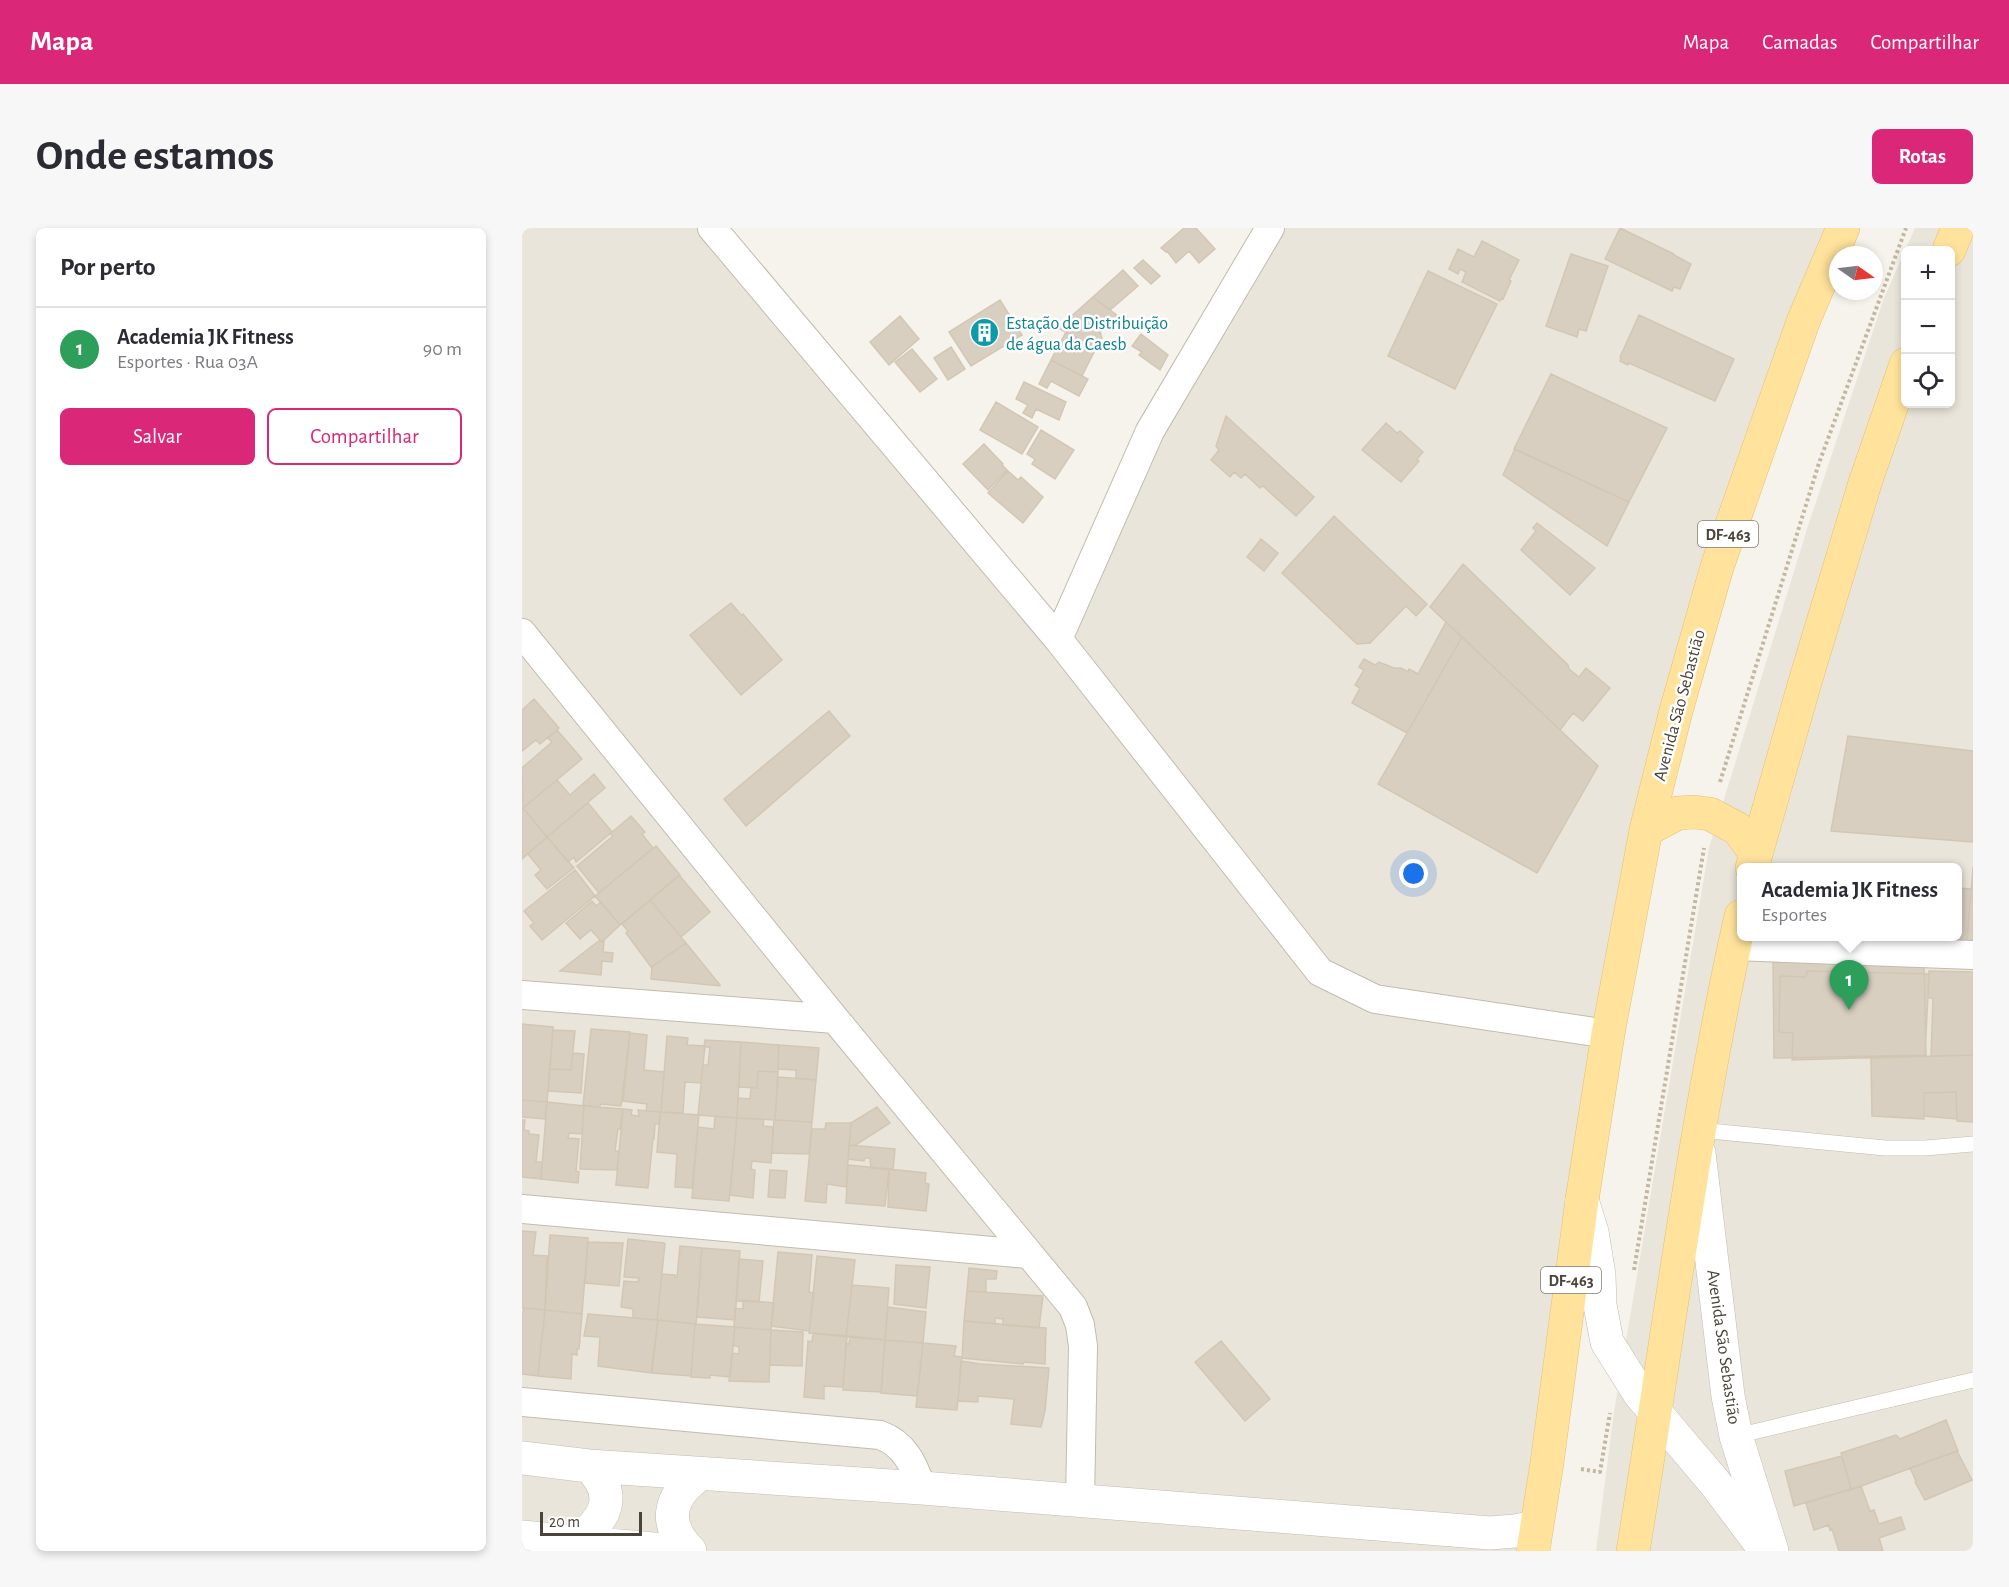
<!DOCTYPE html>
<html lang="pt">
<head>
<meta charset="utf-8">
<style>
  :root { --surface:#fff; --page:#f7f7f7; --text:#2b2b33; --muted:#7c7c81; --line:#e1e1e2; --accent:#db2777 }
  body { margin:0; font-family:"Alegreya Sans",sans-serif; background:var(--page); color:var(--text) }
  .controls { position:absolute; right:18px; top:18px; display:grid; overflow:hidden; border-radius:9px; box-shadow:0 3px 9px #0003 }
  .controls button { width:54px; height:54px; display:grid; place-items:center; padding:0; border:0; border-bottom:2px solid var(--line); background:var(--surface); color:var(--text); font:30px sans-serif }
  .compass { position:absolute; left:1307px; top:18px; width:54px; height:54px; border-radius:50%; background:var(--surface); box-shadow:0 3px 9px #0003; rotate:104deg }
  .scale { position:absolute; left:18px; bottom:15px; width:102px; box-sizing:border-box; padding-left:6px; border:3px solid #4b4439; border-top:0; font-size:16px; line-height:21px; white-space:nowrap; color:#4b4439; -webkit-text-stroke:4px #fff; paint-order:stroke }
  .you { position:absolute; left:892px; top:646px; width:21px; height:21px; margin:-15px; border:4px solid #fff; border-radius:50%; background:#1a73e8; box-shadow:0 0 0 9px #1a73e833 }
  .badge { display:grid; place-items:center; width:39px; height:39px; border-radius:50%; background:var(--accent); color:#fff; font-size:20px; font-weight:700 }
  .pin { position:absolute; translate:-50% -50px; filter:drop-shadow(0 2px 3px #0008) }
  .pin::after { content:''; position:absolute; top:32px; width:21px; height:18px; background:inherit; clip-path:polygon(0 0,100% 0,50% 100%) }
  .popup { position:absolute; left:1215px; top:635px; width:225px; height:78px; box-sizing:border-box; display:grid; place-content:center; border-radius:9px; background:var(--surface); filter:drop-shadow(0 2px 4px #0005); font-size:20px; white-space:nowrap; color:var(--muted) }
  .popup b { font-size:22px; color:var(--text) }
  .popup::after { content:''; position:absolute; left:50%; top:100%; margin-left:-12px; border:12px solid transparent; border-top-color:var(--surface) }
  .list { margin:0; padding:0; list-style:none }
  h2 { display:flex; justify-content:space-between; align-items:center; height:78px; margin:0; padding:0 24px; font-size:26px }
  h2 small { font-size:20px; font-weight:400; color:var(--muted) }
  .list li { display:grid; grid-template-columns:39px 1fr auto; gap:18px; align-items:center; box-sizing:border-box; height:84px; padding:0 24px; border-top:2px solid var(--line) }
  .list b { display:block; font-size:22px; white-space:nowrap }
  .list p { margin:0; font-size:20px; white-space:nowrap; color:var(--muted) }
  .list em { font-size:20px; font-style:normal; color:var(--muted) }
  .actions { display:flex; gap:12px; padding:18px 24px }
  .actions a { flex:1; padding:14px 0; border:2px solid var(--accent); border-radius:9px; text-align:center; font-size:21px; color:var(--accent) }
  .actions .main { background:var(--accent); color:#fff }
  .icon { flex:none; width:33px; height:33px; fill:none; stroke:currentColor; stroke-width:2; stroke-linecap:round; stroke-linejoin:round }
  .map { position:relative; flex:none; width:1451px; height:1323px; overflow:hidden; border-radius:9px }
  header { display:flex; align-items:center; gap:36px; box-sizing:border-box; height:84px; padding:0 30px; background:var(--accent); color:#fff }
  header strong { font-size:28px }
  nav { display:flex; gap:33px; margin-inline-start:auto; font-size:21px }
  .intro { display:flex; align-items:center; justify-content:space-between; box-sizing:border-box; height:144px; padding:0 36px }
  h1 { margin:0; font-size:42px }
  .button { padding:15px 27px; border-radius:9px; background:var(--accent); color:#fff; font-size:21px; font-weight:700 }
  main { display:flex; gap:36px; padding:0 36px }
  aside { flex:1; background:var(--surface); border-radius:9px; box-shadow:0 3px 9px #0003 }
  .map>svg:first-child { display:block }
</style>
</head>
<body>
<header>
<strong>Mapa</strong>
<nav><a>Mapa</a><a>Camadas</a><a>Compartilhar</a></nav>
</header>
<div class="intro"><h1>Onde estamos</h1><a class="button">Rotas</a></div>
<main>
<aside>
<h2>Por perto<small></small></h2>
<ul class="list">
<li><span class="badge" style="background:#2e9e5b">1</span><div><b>Academia JK Fitness</b><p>Esportes · Rua 03A</p></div><em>90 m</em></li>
</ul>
<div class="actions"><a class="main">Salvar</a><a>Compartilhar</a></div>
</aside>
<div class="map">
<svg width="1451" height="1323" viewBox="0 0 1451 1323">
  <rect width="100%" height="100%" fill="#f6f3ec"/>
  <!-- residential -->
  <path fill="#eae5da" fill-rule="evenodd" d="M0,0H190L536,411L748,0H1321L1154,483L1011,1323H0Z
    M1393,0H1451V1323H1074L1092,1184L1187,620L1286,298L1362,70ZM1384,22H1428V176H1384ZM1219,640H1435V708H1219Z"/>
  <!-- building -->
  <path fill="#d8cfc1" stroke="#d3c7b4" stroke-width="1.5" d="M662,0H674L693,21L677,35L667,23L654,35L645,23L644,24L639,20Z
    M1098,0L1152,26V27L1169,36L1158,61L1152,59L1150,63L1083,31Z
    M960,13L997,32L987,52L989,53L981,71L980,70L978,73L940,54L944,44L938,41L936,46L927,41L936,21L952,29Z
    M1049,26L1086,38L1064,103L1057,101L1055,109L1024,98Z
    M621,32L638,48L629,56L612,40Z
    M601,42L616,58L588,82L571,69Z
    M906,43L975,76L933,161L866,128Z
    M571,69L596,88L578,104L580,110L568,117L536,100Z
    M478,72L500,107L449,138L427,104Z
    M1117,87L1212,131L1193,173L1107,135L1106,137L1098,133L1099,130L1098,129Z
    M378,88L397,111L367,137L348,114Z
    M544,104L574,120L560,148L529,132Z
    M619,106L646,127L638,142L617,127L620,124L610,118Z
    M429,119L443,141L426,152L412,130Z
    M390,121L415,151L398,164L373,134Z
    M529,132L566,151L557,168L529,153L525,160L517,156Z
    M1029,146L1145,200L1107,274L992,221Z
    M502,154L544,174L537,192L514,181L510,190L501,185L506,177L494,171Z
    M474,174L516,199L500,226L458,202Z
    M704,188L792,269L774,288L741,258L738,260L723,246L719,250L712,244L708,249L689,232L697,222L694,218Z
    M864,195L875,205L878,203L901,224L895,231L897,233L879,254L840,222Z
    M519,202L552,222L533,251L510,236L513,231L505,226Z
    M462,216L481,236L480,237L485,242L466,262L441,236Z
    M993,221L1107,274L1085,318L981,247Z
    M486,243L496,252L499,249L521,269L501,295L466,265Z
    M812,288L905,376L894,388L884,378L848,415L835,416L760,345Z
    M1015,295L1073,340L1048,367L999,322L1014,303L1011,300Z
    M739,311L756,325L742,343L725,329Z
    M941,336L1046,437L1047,441L1057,449L1064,440L1088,460L1061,493L1051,485L1038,502L908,379Z
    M209,375L220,388L221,386L260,432L219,467L168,407Z
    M924,394L940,409L885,505L830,475L838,460L833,457L842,442L837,439L842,431L853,437L857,434L872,440H879L886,444L887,441L896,446Z
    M940,409L1076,538L1015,645L856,556Z
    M12,471L37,500L18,516L14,512L0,523V482Z
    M307,483L328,508L224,598L202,571Z
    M35,502L60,531L1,580L0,540L30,514L26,510Z
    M1326,508L1451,523V614L1309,603Z
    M72,546L83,560L25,609L1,580L35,552L48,567Z
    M66,575L90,604L54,634L52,629L46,634L25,609Z
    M1,580L25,609L0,631V581Z
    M109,588L123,604L120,606L131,620L77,665L55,638L91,608L88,606Z
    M25,609L52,640L25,661L13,647L19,642L6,626Z
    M134,618L158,647L98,697L73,668Z
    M1451,639V713H1445Z
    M53,642L73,668L20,712L8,698L12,695L2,683Z
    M157,647L188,684L159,709L128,672Z
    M1435,660L1449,661L1445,713L1405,710L1406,708H1435Z
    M128,672L164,715L129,739L104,705L106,703L100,696Z
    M70,673L74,678L79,674L98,697L80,714L69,702L58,711L44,695Z
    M78,712L80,714L82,712L81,724L91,725L90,734L80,733L79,747L38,743Z
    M164,715L198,757V758L129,751L130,739Z
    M1251,734L1402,736L1404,827L1252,830Z
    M1285,743L1407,746L1403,828L1270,832L1271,805L1257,804L1258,748L1284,749Z
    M1407,743L1451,744V827L1409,828L1411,770H1406Z
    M0,796L31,799L25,874L0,872Z
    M69,801L108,804L99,878L78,876V879L61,877Z
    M31,802L53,803L49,842L28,841Z
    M108,805L125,807L122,842L142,844L139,884L124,883L125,876L101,873Z
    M145,808L166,810L165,817L183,818L179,855L163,854L161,885L139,884Z
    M183,812L219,814L215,890L176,887L181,837H186L188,819H182Z
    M219,814L257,817L256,844L236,843L235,860L217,859Z
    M257,817L297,820L294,852L274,850V842L256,841Z
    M51,825L62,826L59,865L26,863L28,841L49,842Z
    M1451,827V894L1435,893L1434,864L1402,865V891L1350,888L1349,830Z
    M236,843L256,844L253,892L215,890L216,870L228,871L229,860H235Z
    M256,849L294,852L290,894L253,892Z
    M1434,864L1435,891L1402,888V865Z
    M0,872L25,874L23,891L0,889Z
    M25,874L62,878L60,906L47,905L46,910L57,911L54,943L57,944L56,955L19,951Z
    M62,878L101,881L98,901H96L93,923H97L95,942L58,941Z
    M355,879L368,895L332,918L327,917L329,895Z
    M101,881L110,882L109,887L117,888L116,882L138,884V896H133L132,911L131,910L126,960L94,957Z
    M138,884L177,887L170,960L153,959L155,926L135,924Z
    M193,888L215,890L207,973L170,970L176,899L192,901Z
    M215,890L242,891L241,898L251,899L249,935L230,933L229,941L233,942L231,970L208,967Z
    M0,892H3L2,902L7,903V906L17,907L14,934H20L19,951L0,949Z
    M252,892L290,894L287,926L250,925Z
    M304,895H329L324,959L305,956L304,975L283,973L290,901H303Z
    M327,917L373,921L371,942L349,940L348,930H343L342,933L326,931Z
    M326,937L367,941L363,978L324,975Z
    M367,941L404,945L403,955L407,956L404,983L366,979Z
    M248,942L265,943L263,970L246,969Z
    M0,1003L14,1004L11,1027L25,1028L23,1082L0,1080Z
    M28,1007L66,1010L60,1086L23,1082Z
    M106,1011L142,1015L143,1016L135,1092L111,1090V1081L99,1079L102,1053L116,1054L117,1050L102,1049Z
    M66,1014L101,1015L97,1058L63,1055Z
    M158,1018L180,1020L174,1096L135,1092L140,1046L153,1047V1049H155Z
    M180,1020L218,1023L213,1092L175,1089Z
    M256,1024L290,1027L287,1064L292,1065L287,1103L249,1098Z
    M295,1028L333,1032L324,1109L287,1105Z
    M217,1031L241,1033L237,1074L214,1073Z
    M374,1037L408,1039L404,1080L372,1076Z
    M447,1040L475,1043L474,1051H464V1064L445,1063Z
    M330,1057L367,1060L363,1112L324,1109Z
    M445,1063L521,1068L517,1100L481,1097V1091L473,1090V1096L442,1093Z
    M221,1072L252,1075L249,1102L212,1099L213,1080L221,1081Z
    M366,1079L404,1084L401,1115L363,1112Z
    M2,1080L23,1082L16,1148L0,1146V1088Z
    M23,1082L60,1086L57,1121H55V1127L50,1126L49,1151L16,1148Z
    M66,1086L136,1092L129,1145L76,1138L78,1109L62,1108Z
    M136,1092L173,1096L169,1148L130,1145Z
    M442,1093L524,1100L523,1136L502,1134L501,1136L440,1130Z
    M173,1096L213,1099L208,1149L188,1147V1150L169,1149Z
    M213,1099L249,1102L247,1154L207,1153L210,1125L217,1126V1119L211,1117Z
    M249,1102L281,1104L280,1138L248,1137Z
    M291,1105L325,1108L321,1159L302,1158V1171L282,1169L286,1113L290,1114Z
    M328,1108L363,1112L359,1164L321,1162L324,1115L327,1116Z
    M363,1112L401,1115L395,1168L359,1165Z
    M699,1113L748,1171L723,1193L673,1134Z
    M401,1115L434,1118L432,1128L440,1129L435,1182L394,1179Z
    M439,1133L458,1136L527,1140L523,1183L519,1199L489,1196L492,1171L456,1168V1174L436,1173Z
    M1424,1192L1436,1223L1331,1261L1299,1270L1329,1261L1319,1225L1374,1207L1378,1211Z
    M1435,1223L1450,1252L1403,1272L1393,1254L1394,1253L1388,1240Z
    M1320,1228L1329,1261L1272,1278L1263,1243Z
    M1339,1258L1348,1283L1352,1282L1357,1296L1379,1289L1383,1301L1357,1310L1361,1323H1317L1310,1301L1308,1302L1307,1297L1292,1302L1284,1275Z"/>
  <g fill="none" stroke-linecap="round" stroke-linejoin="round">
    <defs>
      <path id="service" d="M1177,902L1363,920H1403L1451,916
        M1214,1208L1451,1152"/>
      <path id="minor" d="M190,0L536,411L798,744L853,771L1086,806
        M0,405L313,791L551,1079L558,1097L561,1118L558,1272
        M536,411L628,203L748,0
        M1212,718L1451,727
        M0,767L313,791
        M0,981L505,1026
        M0,1174L358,1207C383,1216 391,1236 400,1260"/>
      <path id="tertiary" d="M1177,925L1206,1168L1214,1208L1250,1323
        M1060,972L1070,1004L1077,1047L1078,1077L1085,1114L1117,1165L1193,1255L1241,1319
        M0,1230L67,1238L400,1260L968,1305L993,1303L1014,1299
        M0,1309L153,1323
        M54,1313C84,1292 97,1267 67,1238
        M168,1323C140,1295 147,1268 178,1246"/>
      <path id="primary" d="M1427,22L1436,0
        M1124,602L1156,585L1172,584L1188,586L1216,601L1233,625
        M1230,640L1283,454L1343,255L1384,136
        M1011,1323L1025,1235L1060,972L1086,806L1124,602L1154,483L1195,339L1281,94L1321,0
        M1111,1323C1146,1111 1172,897 1219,688"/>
    </defs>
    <!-- service casing -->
    <use href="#service" stroke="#c2bbae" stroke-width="16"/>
    <!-- minor casing -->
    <use href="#minor" stroke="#c2bbae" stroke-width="30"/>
    <!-- tertiary casing -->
    <use href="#tertiary" stroke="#c2bbae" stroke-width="34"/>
    <!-- primary casing -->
    <use href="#primary" stroke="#e6c16a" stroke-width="34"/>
    <!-- path -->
    <path stroke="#c4b79f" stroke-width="4" stroke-dasharray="3 3" stroke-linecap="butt" d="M1198,554L1297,235L1384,0
      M1112,1042L1182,620
      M1059,1241L1078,1244L1088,1185"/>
    <!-- service -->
    <use href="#service" stroke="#fff" stroke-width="15"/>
    <!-- minor -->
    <use href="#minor" stroke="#fff" stroke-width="28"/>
    <!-- tertiary -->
    <use href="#tertiary" stroke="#fff" stroke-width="33"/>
    <!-- primary -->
    <use href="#primary" stroke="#ffe39c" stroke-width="33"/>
  </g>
  <!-- icons -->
  <defs>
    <symbol id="building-disc" viewBox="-11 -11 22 22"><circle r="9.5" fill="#0f9aa8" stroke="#fff"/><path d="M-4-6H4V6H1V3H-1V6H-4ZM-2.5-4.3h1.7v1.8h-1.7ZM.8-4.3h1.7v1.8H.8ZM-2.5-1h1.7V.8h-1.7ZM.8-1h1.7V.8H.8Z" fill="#fff"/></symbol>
  </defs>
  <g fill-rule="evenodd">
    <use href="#building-disc" x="446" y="88" width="33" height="33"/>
  </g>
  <g text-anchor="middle" stroke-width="5" stroke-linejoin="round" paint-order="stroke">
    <!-- shield labels -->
    <g fill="#fff" stroke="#817c74" stroke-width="1.5">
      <rect x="1176" y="293" width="60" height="26" rx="4.5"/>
      <rect x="1019" y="1039" width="60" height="26" rx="4.5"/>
    </g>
    <g font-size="16" font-weight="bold" fill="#4b4439">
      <text x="1206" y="312">DF-463</text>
      <text x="1049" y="1058">DF-463</text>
    </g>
    <!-- culture labels -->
    <g font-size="18" fill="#0d838f" stroke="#fff" text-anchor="start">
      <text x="484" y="101">Estação de Distribuição<tspan x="484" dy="21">de água da Caesb</tspan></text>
    </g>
    <!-- street labels -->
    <g font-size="18" fill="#4b4439" stroke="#fff">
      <text transform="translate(1157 477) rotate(-75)" y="6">Avenida São Sebastião</text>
      <text transform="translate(1202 1119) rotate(82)" y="6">Avenida São Sebastião</text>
    </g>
  </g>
</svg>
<div class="controls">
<button>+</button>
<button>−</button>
<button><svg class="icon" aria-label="locate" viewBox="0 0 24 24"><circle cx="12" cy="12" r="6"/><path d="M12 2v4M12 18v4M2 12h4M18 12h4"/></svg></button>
</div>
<svg class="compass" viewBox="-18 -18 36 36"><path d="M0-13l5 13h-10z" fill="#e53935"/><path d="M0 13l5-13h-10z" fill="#7c7c81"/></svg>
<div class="scale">20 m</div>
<div class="you"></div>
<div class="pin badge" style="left:1327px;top:782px;background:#2e9e5b">1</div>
<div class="popup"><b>Academia JK Fitness</b>Esportes</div>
</div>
</main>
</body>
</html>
